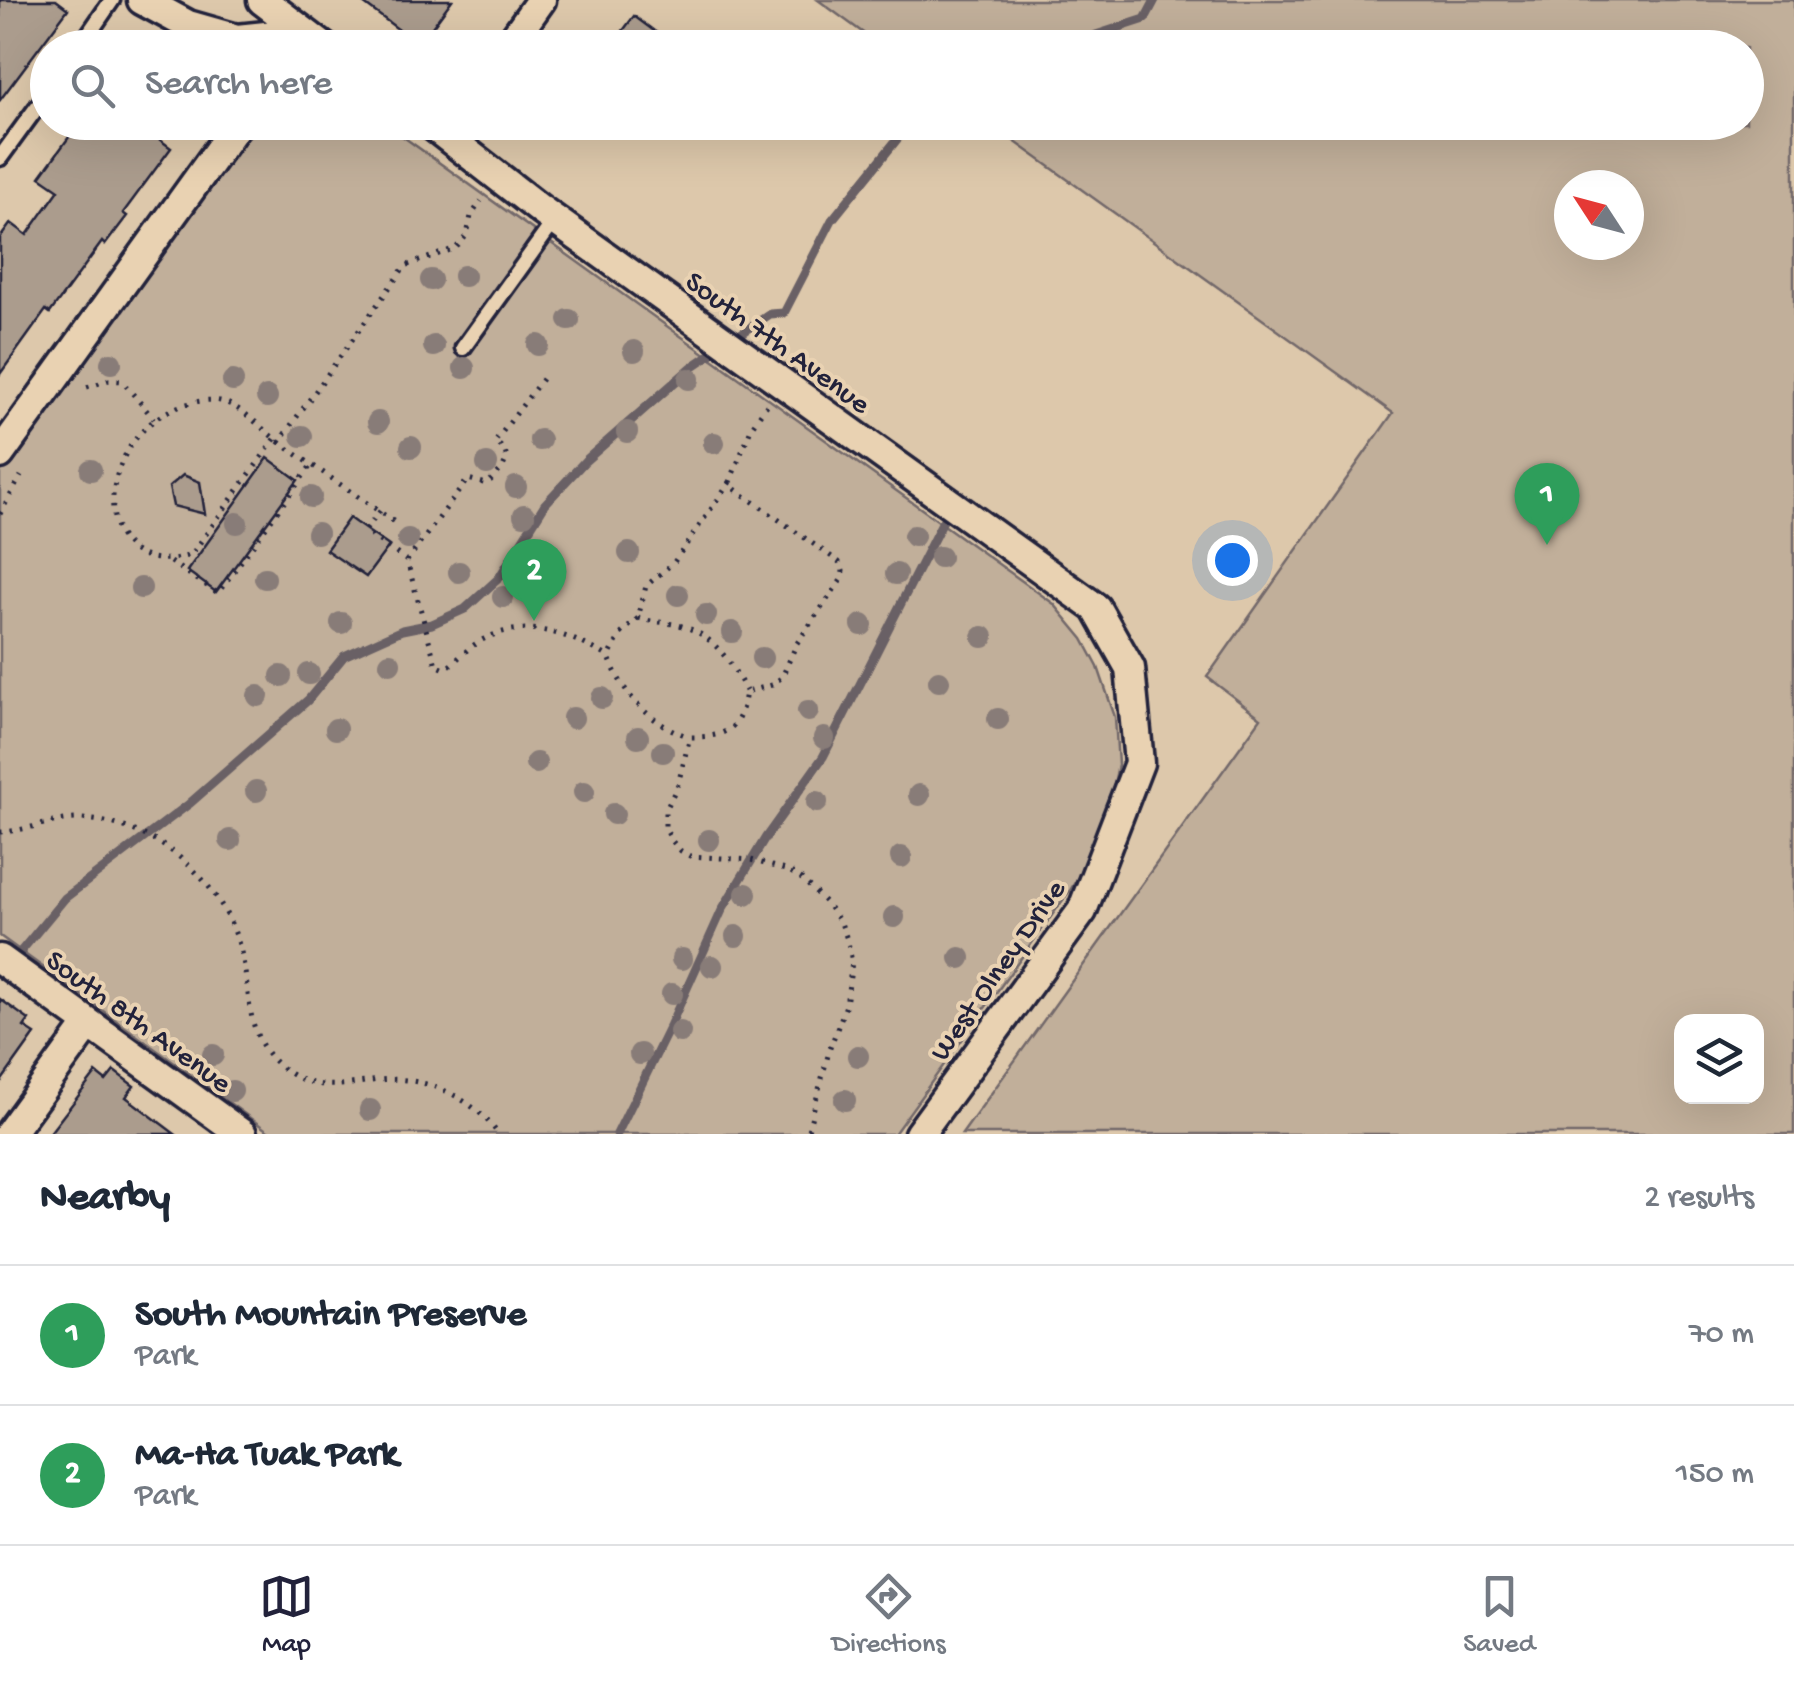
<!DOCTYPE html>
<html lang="en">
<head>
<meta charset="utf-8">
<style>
  :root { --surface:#fff; --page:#f2f2f3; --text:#1f2937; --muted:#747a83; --line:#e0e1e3; --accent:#22223b }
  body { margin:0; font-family:"Gochi Hand",sans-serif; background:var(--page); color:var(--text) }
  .controls { position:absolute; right:30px; bottom:30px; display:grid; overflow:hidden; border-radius:20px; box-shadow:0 10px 40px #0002 }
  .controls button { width:90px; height:90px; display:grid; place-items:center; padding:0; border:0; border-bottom:2px solid var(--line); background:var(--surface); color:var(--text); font:50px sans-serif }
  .compass { position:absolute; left:1554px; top:170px; width:90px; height:90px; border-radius:50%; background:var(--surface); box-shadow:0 10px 40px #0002; rotate:306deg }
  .you { position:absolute; left:1232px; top:560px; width:35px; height:35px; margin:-25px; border:8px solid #fff; border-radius:50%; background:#1a73e8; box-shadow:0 0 0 15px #1a73e833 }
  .badge { display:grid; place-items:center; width:65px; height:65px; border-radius:50%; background:var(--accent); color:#fff; font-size:32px; font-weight:700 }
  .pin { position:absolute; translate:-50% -82px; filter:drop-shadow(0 2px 5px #0008) }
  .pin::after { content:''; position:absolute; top:52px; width:35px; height:30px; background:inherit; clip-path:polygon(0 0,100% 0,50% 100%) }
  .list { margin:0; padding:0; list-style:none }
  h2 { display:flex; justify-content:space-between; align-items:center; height:130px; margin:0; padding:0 40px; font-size:42px }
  h2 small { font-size:32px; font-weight:400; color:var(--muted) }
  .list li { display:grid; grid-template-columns:65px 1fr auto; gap:30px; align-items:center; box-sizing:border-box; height:140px; padding:0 40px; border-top:2px solid var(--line) }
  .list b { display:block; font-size:38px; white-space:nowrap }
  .list p { margin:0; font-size:32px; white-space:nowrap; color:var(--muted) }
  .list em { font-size:32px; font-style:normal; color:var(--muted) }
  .icon { flex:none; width:55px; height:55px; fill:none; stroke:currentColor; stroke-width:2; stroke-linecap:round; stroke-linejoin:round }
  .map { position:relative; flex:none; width:1794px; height:1134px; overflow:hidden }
  .search { position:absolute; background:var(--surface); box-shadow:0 10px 40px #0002; left:30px; right:30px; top:30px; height:110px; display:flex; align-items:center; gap:25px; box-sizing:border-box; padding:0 35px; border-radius:55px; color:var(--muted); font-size:38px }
  .sheet { height:410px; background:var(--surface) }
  nav { display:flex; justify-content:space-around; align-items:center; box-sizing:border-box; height:140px; border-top:2px solid var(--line); background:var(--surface); font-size:28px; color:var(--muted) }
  nav a { display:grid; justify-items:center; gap:5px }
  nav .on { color:var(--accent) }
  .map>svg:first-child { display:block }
</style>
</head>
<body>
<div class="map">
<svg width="1794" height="1134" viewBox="0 0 1794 1134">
  <rect width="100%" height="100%" fill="#ddc8ab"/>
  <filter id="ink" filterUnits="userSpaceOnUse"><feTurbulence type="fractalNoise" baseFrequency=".01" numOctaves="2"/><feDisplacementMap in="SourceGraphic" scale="20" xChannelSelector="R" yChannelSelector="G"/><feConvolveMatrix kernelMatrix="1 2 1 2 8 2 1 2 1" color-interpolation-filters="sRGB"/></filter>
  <g filter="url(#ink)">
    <!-- green -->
    <path fill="#c1af9a" stroke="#72686a" stroke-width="2.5" fill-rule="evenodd" d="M818,0H1794V1134H962L1261,718L1207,677L1393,413L989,123L1746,122V48H884ZM1569,185H1629V245H1569ZM1682,1022H1756V1096H1682Z
      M252,123H384L1054,604L1083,639L1098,667L1115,717L1118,765L1103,836L1071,889L894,1134H272L0,936V470Z"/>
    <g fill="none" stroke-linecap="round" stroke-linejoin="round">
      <!-- stream -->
      <path stroke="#696065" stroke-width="9" d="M1076,48L1096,35L1145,19L1155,0
        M12,962L65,898L189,804L308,700L344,656L402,630L432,624L465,609L499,578L545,504L585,461L692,367L770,314L784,313L832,220L911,122
        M617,1134L670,1026L723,908L766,837L823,757L950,507"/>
    </g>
    <!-- building -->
    <path fill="#ab9c8d" stroke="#22223b" stroke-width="2.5" d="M0,0H56L68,9L0,100Z
      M359,0H452L419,45Z
      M634,16L677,48H610Z
      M80,122H136L171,148L123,213L127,216L105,245L102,242L50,313L46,310L0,374V238L11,223L27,235L59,190L40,177Z
      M268,458L298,480L216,592L187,571Z
      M183,475L200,482L205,514L173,506L169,487Z
      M349,518L389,546L366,577L326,550Z
      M0,999L29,1020L24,1027L35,1034L0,1083Z
      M114,1071L134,1086L126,1097L175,1134H49L96,1073L106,1081Z"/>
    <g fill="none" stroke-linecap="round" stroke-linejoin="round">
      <defs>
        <path id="service" d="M79,48L112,0
          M0,158L48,92
          M463,348L555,220"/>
        <path id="minor" d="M142,0L188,25L237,39L304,32
          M262,0L325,48
          M507,48L541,0
          M428,122L541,210L1096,608L1130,668L1139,763L1082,911L919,1134
          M0,454L239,122
          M0,959L242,1134
          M9,1134L89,1024"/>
      </defs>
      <!-- service casing -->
      <use href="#service" stroke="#22223b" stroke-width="21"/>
      <!-- minor casing -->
      <use href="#minor" stroke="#22223b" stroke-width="35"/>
      <!-- path -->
      <path stroke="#22223b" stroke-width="5" stroke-dasharray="2.5 8" stroke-linecap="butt" d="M542,379L495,442L504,449L507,458L502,469L487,484L468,479L407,561L436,665L445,669C458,660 468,647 482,640C526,617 569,634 609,657
        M87,387L109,380L122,381L154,419
        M767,405L752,426L730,482L735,489L839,562L843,571L841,580L797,643L782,677L772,685L746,692C740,730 727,737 690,737L678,784L665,812V828L672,841L681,851L690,856L751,860L789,871L802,879L828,905L841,923L848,942L852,962L846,1005L830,1048L807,1134
        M275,439L191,555C84,586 92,435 183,405C197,401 215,397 229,404C247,412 263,430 279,442L405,266L456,248L467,235L471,216L481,201
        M279,442L396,523
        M730,482L674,562L646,586L638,618C651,622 665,622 678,625C713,633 731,662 746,691
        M380,511L365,531L407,561
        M0,514L21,476
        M170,562L218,593L312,464
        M638,618L620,635L609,657C623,695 650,724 690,737
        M0,832C28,831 54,818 82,819C157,823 223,880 241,952C253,998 242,1043 291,1074C321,1092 347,1084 379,1080C424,1075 473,1097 498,1134"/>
      <!-- service -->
      <use href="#service" stroke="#e9d2b2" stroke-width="14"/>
      <!-- minor -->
      <use href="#minor" stroke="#e9d2b2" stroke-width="28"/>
    </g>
    <!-- trees -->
    <g fill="#887c78">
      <circle cx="464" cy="276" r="11"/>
      <circle cx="431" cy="280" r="11"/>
      <circle cx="569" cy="320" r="11"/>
      <circle cx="538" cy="345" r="11"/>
      <circle cx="434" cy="346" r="11"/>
      <circle cx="634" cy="351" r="11"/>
      <circle cx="111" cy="363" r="11"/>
      <circle cx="464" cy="368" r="11"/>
      <circle cx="689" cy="379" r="11"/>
      <circle cx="233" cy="381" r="11"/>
      <circle cx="267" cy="397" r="11"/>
      <circle cx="378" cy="422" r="11"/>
      <circle cx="627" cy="432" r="11"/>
      <circle cx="302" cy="436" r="11"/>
      <circle cx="540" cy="440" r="11"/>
      <circle cx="714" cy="443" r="11"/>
      <circle cx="411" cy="447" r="11"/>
      <circle cx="487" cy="464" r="11"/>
      <circle cx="91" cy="470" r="11"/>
      <circle cx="516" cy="487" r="11"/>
      <circle cx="311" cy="497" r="11"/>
      <circle cx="524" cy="515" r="11"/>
      <circle cx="237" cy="523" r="11"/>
      <circle cx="317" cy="533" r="11"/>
      <circle cx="914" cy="536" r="11"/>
      <circle cx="408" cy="539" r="11"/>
      <circle cx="629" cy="553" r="11"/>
      <circle cx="940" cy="557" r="11"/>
      <circle cx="459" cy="572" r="11"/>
      <circle cx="896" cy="574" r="11"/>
      <circle cx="265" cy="578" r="11"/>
      <circle cx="141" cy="588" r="11"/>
      <circle cx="678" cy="595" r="11"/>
      <circle cx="503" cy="597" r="11"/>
      <circle cx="706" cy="615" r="11"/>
      <circle cx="341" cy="623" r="11"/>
      <circle cx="862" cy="625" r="11"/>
      <circle cx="732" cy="632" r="11"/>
      <circle cx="983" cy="637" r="11"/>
      <circle cx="762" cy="658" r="11"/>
      <circle cx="390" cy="663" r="11"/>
      <circle cx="309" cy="674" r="11"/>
      <circle cx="281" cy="676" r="11"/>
      <circle cx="939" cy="681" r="11"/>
      <circle cx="258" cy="696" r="11"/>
      <circle cx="602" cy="698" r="11"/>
      <circle cx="808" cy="711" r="11"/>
      <circle cx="573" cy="718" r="11"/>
      <circle cx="998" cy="719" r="11"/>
      <circle cx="336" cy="729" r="11"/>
      <circle cx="638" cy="737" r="11"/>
      <circle cx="824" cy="738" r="11"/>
      <circle cx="663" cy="752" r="11"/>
      <circle cx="536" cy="763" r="11"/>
      <circle cx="256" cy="791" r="11"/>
      <circle cx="584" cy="792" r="11"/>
      <circle cx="919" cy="795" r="11"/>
      <circle cx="817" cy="802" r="11"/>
      <circle cx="614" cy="814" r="11"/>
      <circle cx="230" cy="840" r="11"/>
      <circle cx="709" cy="840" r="11"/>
      <circle cx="901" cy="857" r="11"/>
      <circle cx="746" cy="894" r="11"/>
      <circle cx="894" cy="917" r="11"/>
      <circle cx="736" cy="936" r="11"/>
      <circle cx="960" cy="958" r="11"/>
      <circle cx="682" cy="959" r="11"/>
      <circle cx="712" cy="966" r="11"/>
      <circle cx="672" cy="994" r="11"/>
      <circle cx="680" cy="1032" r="11"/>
      <circle cx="640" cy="1054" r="11"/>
      <circle cx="213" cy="1055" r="11"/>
      <circle cx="858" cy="1056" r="11"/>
      <circle cx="232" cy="1091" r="11"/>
      <circle cx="845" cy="1100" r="11"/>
      <circle cx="370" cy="1110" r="11"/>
    </g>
  </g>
  <g text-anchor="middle" stroke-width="8" stroke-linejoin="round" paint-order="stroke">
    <!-- street labels -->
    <g font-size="30" fill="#22223b" stroke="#e9d2b2">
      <text transform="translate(779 341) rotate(36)" y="10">South 7th Avenue</text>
      <text transform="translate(996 969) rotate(-55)" y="10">West Olney Drive</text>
      <text transform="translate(140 1020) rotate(36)" y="10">South 8th Avenue</text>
    </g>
  </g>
</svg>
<div class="controls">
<button><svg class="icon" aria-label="layers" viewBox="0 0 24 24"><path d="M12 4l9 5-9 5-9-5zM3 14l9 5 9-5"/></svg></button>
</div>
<svg class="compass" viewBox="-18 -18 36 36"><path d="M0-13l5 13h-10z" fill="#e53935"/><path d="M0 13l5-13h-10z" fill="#747a83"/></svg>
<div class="you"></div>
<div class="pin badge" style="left:1547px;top:545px;background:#2e9e5b">1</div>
<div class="pin badge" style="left:534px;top:621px;background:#2e9e5b">2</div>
<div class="search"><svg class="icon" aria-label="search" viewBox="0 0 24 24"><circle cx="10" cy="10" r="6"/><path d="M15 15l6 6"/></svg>Search here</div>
</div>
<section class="sheet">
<h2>Nearby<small>2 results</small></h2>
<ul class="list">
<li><span class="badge" style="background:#2e9e5b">1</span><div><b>South Mountain Preserve</b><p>Park</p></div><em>70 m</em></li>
<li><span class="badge" style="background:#2e9e5b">2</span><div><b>Ma-Ha Tuak Park</b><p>Park</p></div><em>150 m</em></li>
</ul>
</section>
<nav>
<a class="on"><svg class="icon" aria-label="map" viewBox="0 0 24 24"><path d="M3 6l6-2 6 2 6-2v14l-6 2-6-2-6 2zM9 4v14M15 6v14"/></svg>Map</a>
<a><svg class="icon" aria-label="directions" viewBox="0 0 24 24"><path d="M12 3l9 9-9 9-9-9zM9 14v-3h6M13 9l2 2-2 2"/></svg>Directions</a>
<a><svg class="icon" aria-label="saved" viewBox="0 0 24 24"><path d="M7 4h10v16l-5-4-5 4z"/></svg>Saved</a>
</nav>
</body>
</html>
